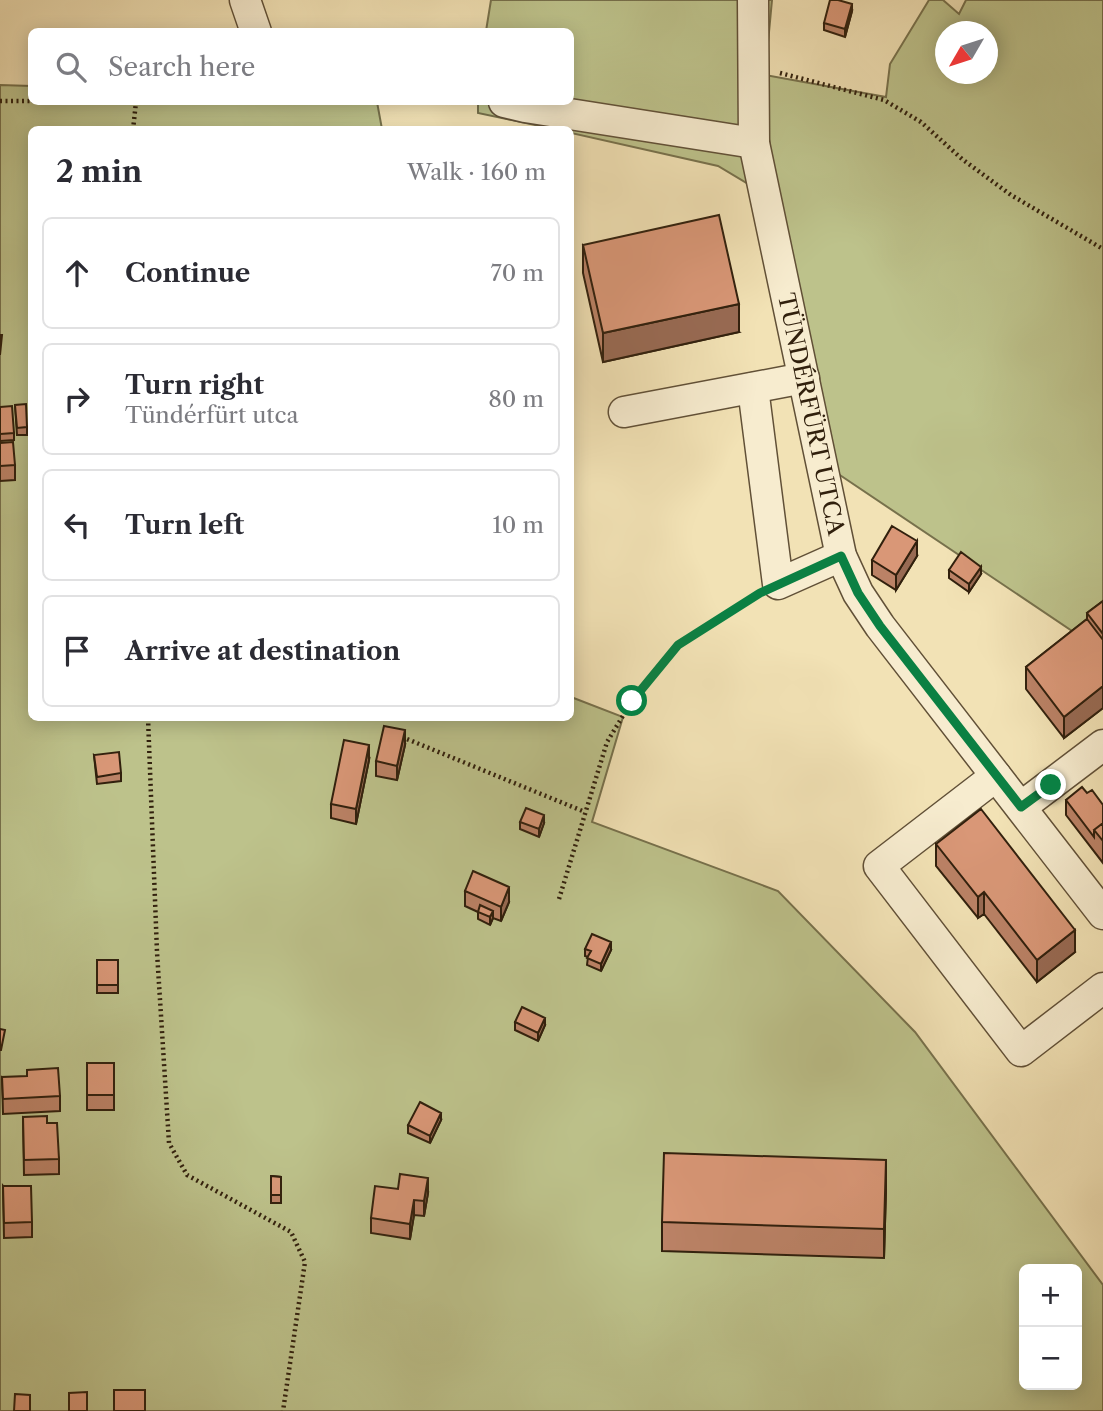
<!DOCTYPE html>
<html lang="en">
<head>
<meta charset="utf-8">
<style>
  :root { --surface:#fff; --page:#f2f2f3; --text:#2b2b33; --muted:#7c7c81; --line:#e1e1e2 }
  body { margin:0; font-family:"Libre Caslon Text",serif; background:var(--page); color:var(--text) }
  .controls { position:absolute; right:21px; bottom:21px; display:grid; overflow:hidden; border-radius:10px; box-shadow:0 4px 18px #0003 }
  .controls button { width:63px; height:63px; display:grid; place-items:center; padding:0; border:0; border-bottom:2px solid var(--line); background:var(--surface); color:var(--text); font:35px sans-serif }
  .compass { position:absolute; left:935px; top:21px; width:63px; height:63px; border-radius:50%; background:var(--surface); box-shadow:0 4px 18px #0003; rotate:231deg }
  .stop { position:absolute; width:21px; height:21px; margin:-16px; border:5px solid #0b8043; border-radius:50%; background:#fff }
  .stop.end { background:#0b8043; border-color:#fff; box-shadow:0 2px 7px #0008 }
  .list { margin:0; padding:0; list-style:none }
  h2 { display:flex; justify-content:space-between; align-items:center; height:91px; margin:0; padding:0 28px; font-size:30px }
  h2 small { font-size:23px; font-weight:400; color:var(--muted) }
  .list li { display:grid; grid-template-columns:46px 1fr auto; gap:21px; align-items:center; box-sizing:border-box; height:112px; margin:0 14px 14px; padding:0 14px; border:2px solid var(--line); border-radius:10px }
  .list b { display:block; font-size:26px; white-space:nowrap }
  .list p { margin:0; font-size:23px; white-space:nowrap; color:var(--muted) }
  .list em { font-size:23px; font-style:normal; color:var(--muted) }
  .icon { flex:none; width:38px; height:38px; fill:none; stroke:currentColor; stroke-width:2; stroke-linecap:round; stroke-linejoin:round }
  .map { position:relative; flex:none; width:1103px; height:1411px; overflow:hidden }
  .search { position:absolute; background:var(--surface); box-shadow:0 4px 18px #0003; left:28px; top:28px; width:546px; height:77px; display:flex; align-items:center; gap:18px; box-sizing:border-box; padding:0 24px; border-radius:10px; color:var(--muted); font-size:26px }
  .panel { position:absolute; background:var(--surface); box-shadow:0 4px 18px #0003; left:28px; top:126px; width:546px; height:595px; border-radius:10px }
  .map>svg:first-child { display:block }
</style>
</head>
<body>
<div class="map">
<svg width="1103" height="1411" viewBox="0 0 1103 1411">
  <rect width="100%" height="100%" fill="#f2e2b5"/>
  <filter id="stains"><feTurbulence type="fractalNoise" baseFrequency=".00286" numOctaves="4"/><feColorMatrix values="0 0 0 0 .2 0 0 0 0 .09 0 0 0 0 .02 0 0 0 .5 -.17"/></filter>
  <radialGradient id="worn" r=".72"><stop offset=".6" stop-color="#630" stop-opacity="0"/><stop offset="1" stop-color="#630" stop-opacity=".3"/></radialGradient>
  <!-- green -->
  <path fill="#bdc28b" stroke="#77714c" stroke-width="2" fill-rule="evenodd" d="M491,0H772L765,75L886,97L890,64L929,0H943L959,14L966,0H1103V629L1087,641L813,457L753,187L718,166L571,133L570,130L554,129L478,113V102H570V32L486,31ZM946,32H988V74H946Z
    M0,85L31,86L32,102H377L382,129L32,130V718H570L571,697L623,717L592,822L778,891L915,1032L1103,1285V1411H0ZM1024,1269H1077V1385H1024Z"/>
  <g fill="none" stroke-linecap="round" stroke-linejoin="round">
    <defs>
      <g id="minor">
        <path d="M245,0L256,32"/>
        <path id="s1" d="M753,0L754,143L841,556L858,593L880,626L1103,914"/>
        <path d="M504,102L525,107L754,143"/>
        <path d="M753,388L778,584L841,556"/>
        <path d="M624,412L804,378"/>
        <path d="M996,776L879,866L1021,1051L1103,988"/>
        <path d="M1021,807L1103,745"/>
      </g>
    </defs>
    <!-- minor casing -->
    <use href="#minor" stroke="#615037" stroke-width="33"/>
    <!-- path -->
    <path stroke="#31200d" stroke-width="4.5" stroke-dasharray="2 3.5" stroke-linecap="butt" d="M780,73L884,100L921,122L962,159L1011,195L1103,249
      M0,101H32
      M133,130L136,102
      M148,718L157,952L169,1143L187,1175L291,1232L305,1262L283,1411
      M402,737L585,812
      M559,899L607,742L632,701L678,645L756,596"/>
    <!-- minor -->
    <use href="#minor" stroke="#f7eccf" stroke-width="30"/>
  </g>
  <!-- wall -->
  <path fill="#bb8266" stroke="#31200d" stroke-width="2" d="M852,11L845,37L824,30V23Z
    M583,245L739,332L603,362L583,273Z
    M15,405L27,427V435H17Z
    M0,407L14,433V440L0,441Z
    M0,443L15,465V480L0,481Z
    M917,556L896,590L872,575V560Z
    M949,570L981,574L969,592L949,578Z
    M1103,601V708L1064,738L1026,689V667L1087,619V613Z
    M405,745L397,780L376,776V761Z
    M94,755L121,773V781L97,784Z
    M369,760L356,824L331,818V804Z
    M1087,793L1103,805V863L1066,815V800Z
    M520,822L544,823L539,837L520,829Z
    M936,844L1075,952L1037,982L984,914L978,918L936,866Z
    M465,891L509,902L501,921L493,918L490,925L478,919V912L465,906Z
    M585,949L611,950L601,971L587,965L588,957L585,956Z
    M97,960H118V993H97Z
    M515,1022L545,1025L538,1041L515,1030Z
    M87,1063H114V1110H87Z
    M2,1077L60,1096V1111L3,1114Z
    M23,1117L47,1123L59,1159V1174L24,1175Z
    M441,1120L430,1143L408,1133V1125Z
    M271,1176L281,1177V1203H271Z
    M3,1186L32,1222V1237L4,1238Z
    M886,1189L884,1258L662,1251V1222Z
    M428,1193L424,1216L414,1215L410,1239L371,1233V1218Z"/>
  <!-- shaded-wall -->
  <path fill="#986a53" stroke="#31200d" stroke-width="2" d="M852,4V11L845,37V29Z
    M739,304V332L603,362V333Z
    M917,541V556L896,590V575Z
    M981,567V574L969,592V584Z
    M1103,686V708L1064,738V717Z
    M405,730V745L397,780V766Z
    M369,745V760L356,824V809Z
    M544,815V823L539,837V829Z
    M509,887V902L501,921V907Z
    M984,892V914L978,918V897Z
    M493,911V918L490,925V917Z
    M1075,930V952L1037,982V960Z
    M611,942V950L601,971V964Z
    M545,1018V1025L538,1041V1033Z
    M441,1113V1120L430,1143V1136Z
    M886,1160V1189L884,1258V1229Z
    M428,1178V1193L424,1216V1201Z
    M414,1200V1215L410,1239V1224Z"/>
  <!-- building -->
  <path fill="#d99777" stroke="#31200d" stroke-width="2" d="M830,0H838L852,4L845,29L824,23Z
    M719,215L739,304L603,333L583,245Z
    M0,335H2L0,355Z
    M26,404L27,427L17,428L15,405Z
    M12,406L14,433L0,434V407Z
    M13,442L15,465L0,466V443Z
    M892,526L917,541L896,575L872,560Z
    M961,552L981,567L969,584L949,570Z
    M1103,601V634L1087,613Z
    M1087,619L1103,640V686L1064,717L1026,667Z
    M384,726L405,730L397,766L376,761Z
    M344,740L369,745L356,809L331,804Z
    M119,752L121,773L97,777L94,755Z
    M1082,787L1087,793L1092,790L1103,805V823L1094,830V837L1066,800Z
    M526,808L544,815L539,829L520,822Z
    M981,809L1075,930L1037,960L984,892L978,897L936,844Z
    M1103,823V841L1094,830Z
    M473,871L509,887L501,907L465,891Z
    M480,905L493,911L490,917L478,912Z
    M592,934L611,942L601,964L587,958L591,951L585,949Z
    M97,960H118V985H97Z
    M522,1007L545,1018L538,1033L515,1022Z
    M0,1029L5,1030L1,1050H0Z
    M87,1063H114V1095H87Z
    M58,1068L60,1096L3,1099L2,1077L27,1076V1070Z
    M420,1102L441,1113L430,1136L408,1125Z
    M47,1116V1123H57L59,1159L24,1160L23,1117Z
    M664,1153L886,1160L884,1229L662,1222Z
    M400,1174L428,1178L424,1201L414,1200L410,1224L371,1218L375,1186L398,1189Z
    M271,1176L281,1177V1195H271Z
    M3,1186H31L32,1222L4,1223Z
    M114,1390H145V1411H114Z
    M87,1392V1411H69V1393Z
    M15,1394L30,1395V1411H14Z"/>
  <g fill="none" stroke-linecap="round" stroke-linejoin="round">
    <!-- route -->
    <path stroke="#0b8043" stroke-width="9" d="M632,701L678,645L760,593L841,556L858,593L880,626L1021,807L1051,785"/>
  </g>
  <g text-anchor="middle" stroke-width="6" stroke-linejoin="round" paint-order="stroke">
    <!-- street labels -->
    <g font-size="23" fill="#31200d" stroke="#f7eccf">
      <text dy="8" stroke="none"><textPath href="#s1" startOffset="420">TÜNDÉRFÜRT UTCA</textPath></text>
    </g>
  </g>
  <rect width="100%" height="100%" filter="url(#stains)"/>
  <rect width="100%" height="100%" fill="url(#worn)"/>
</svg>
<div class="controls">
<button>+</button>
<button>−</button>
</div>
<svg class="compass" viewBox="-18 -18 36 36"><path d="M0-13l5 13h-10z" fill="#e53935"/><path d="M0 13l5-13h-10z" fill="#7c7c81"/></svg>
<div class="stop" style="left:632px;top:701px"></div>
<div class="stop end" style="left:1051px;top:785px"></div>
<div class="search"><svg class="icon" aria-label="search" viewBox="0 0 24 24"><circle cx="10" cy="10" r="6"/><path d="M15 15l6 6"/></svg>Search here</div>
<section class="panel">
<h2>2 min<small>Walk · 160 m</small></h2>
<ul class="list">
<li><svg class="icon" aria-label="ahead" viewBox="0 0 24 24"><path d="M12 20V5M6 11l6-6 6 6"/></svg><div><b>Continue</b></div><em>70 m</em></li>
<li><svg class="icon" aria-label="right" viewBox="0 0 24 24"><path d="M7 20v-9h11M14 6l5 5-5 5"/></svg><div><b>Turn right</b><p>Tündérfürt utca</p></div><em>80 m</em></li>
<li><svg class="icon" aria-label="left" viewBox="0 0 24 24"><path d="M17 20v-9H6M10 6l-5 5 5 5"/></svg><div><b>Turn left</b></div><em>10 m</em></li>
<li><svg class="icon" aria-label="arrive" viewBox="0 0 24 24"><path d="M6 21V4h12l-3 4 3 4H6"/></svg><div><b>Arrive at destination</b></div></li>
</ul>
</section>
</div>
</body>
</html>
